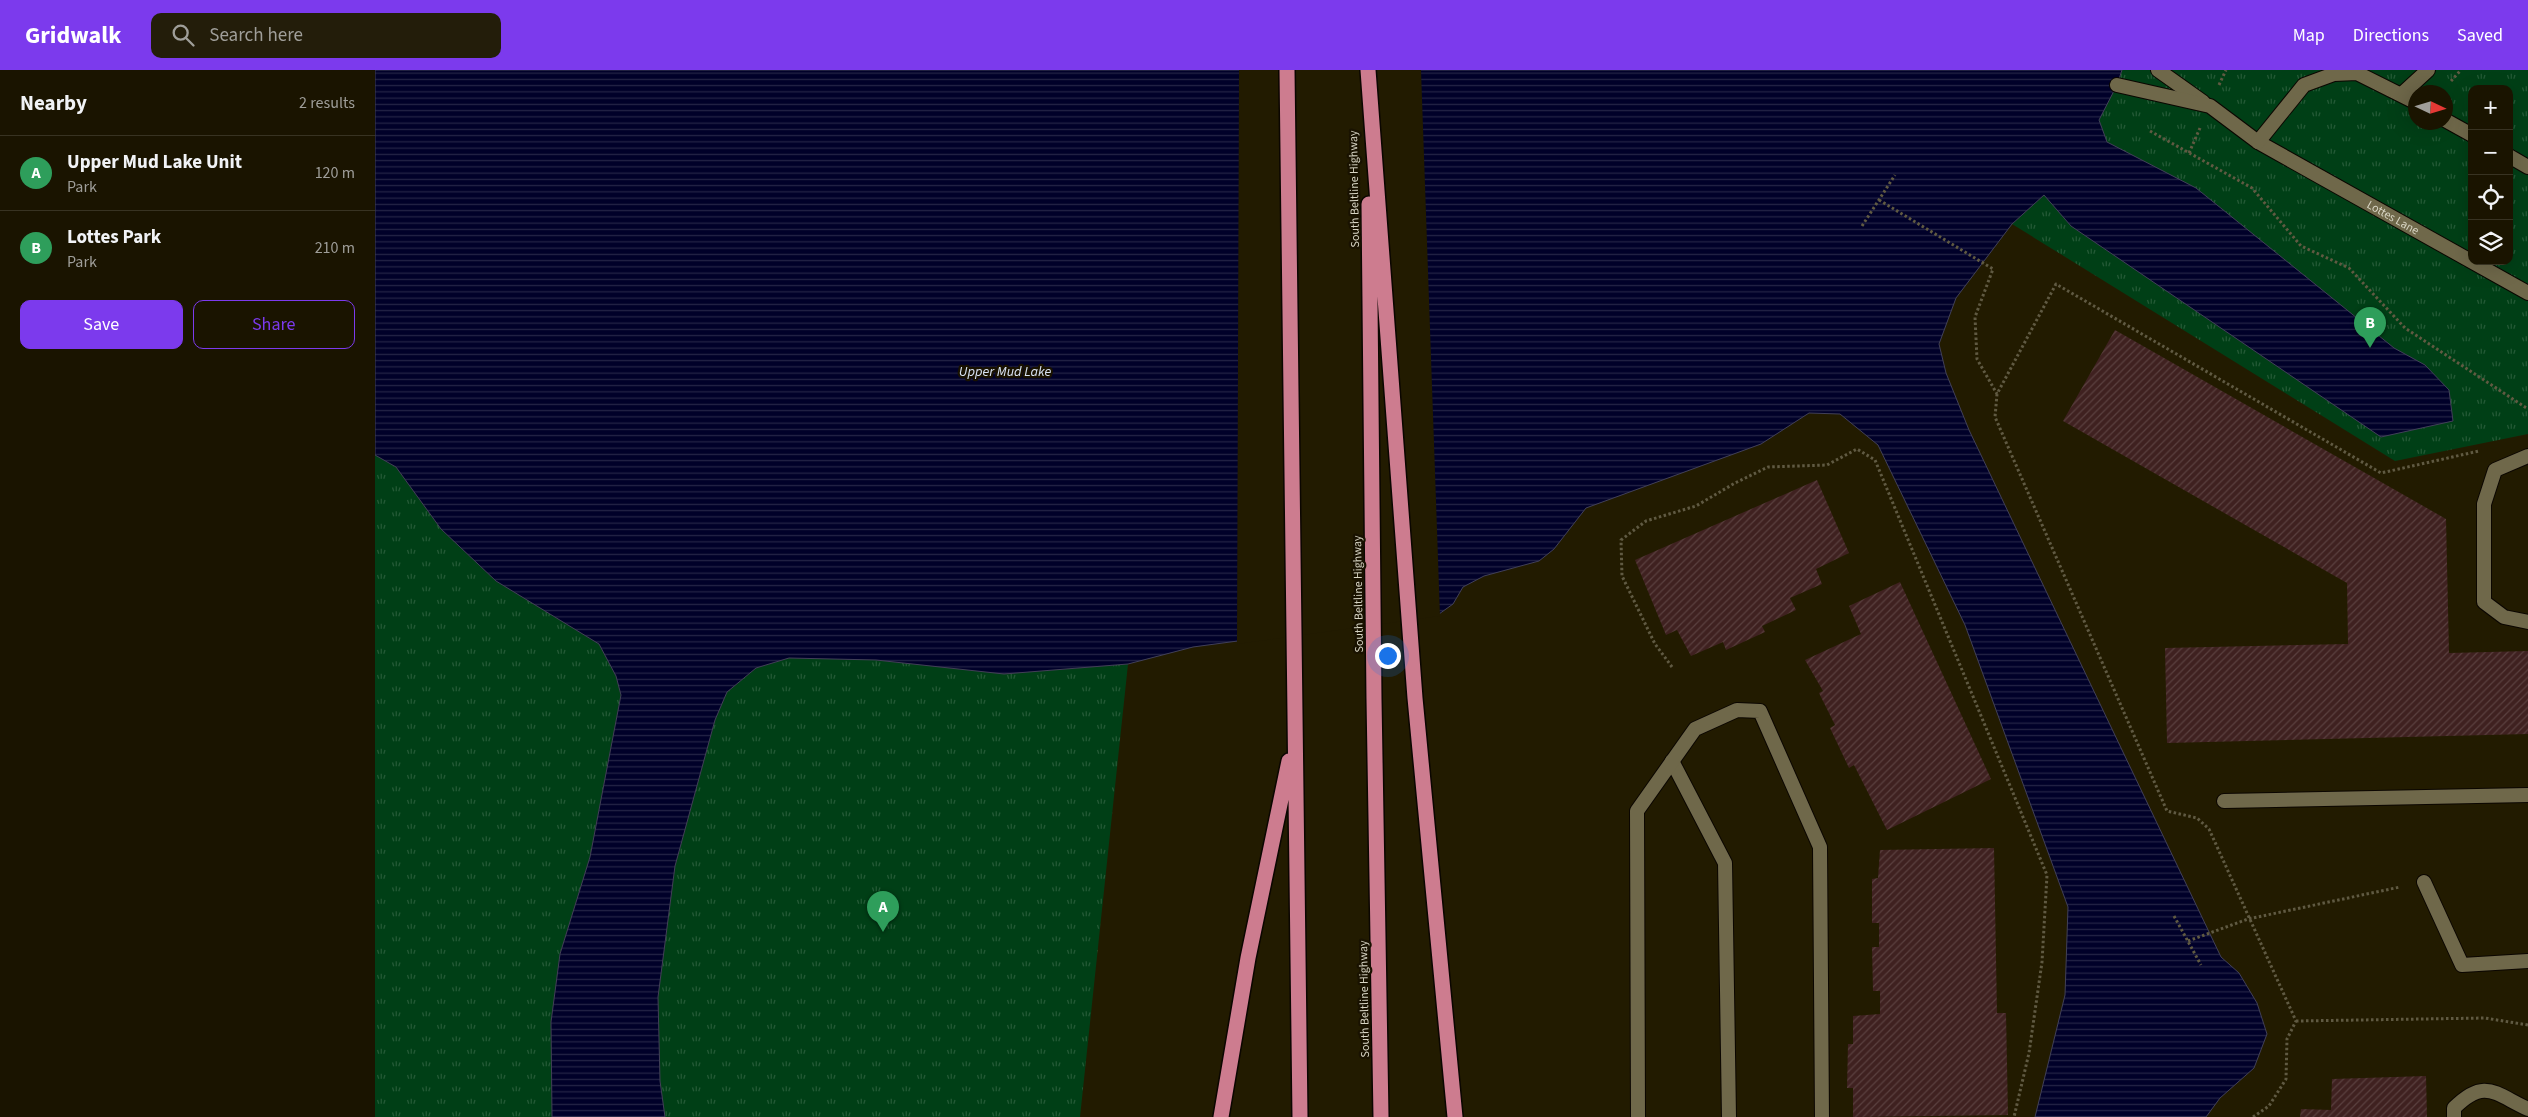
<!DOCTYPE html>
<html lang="en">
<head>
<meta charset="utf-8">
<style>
  :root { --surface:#1a1400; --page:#231d0a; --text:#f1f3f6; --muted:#9f9e99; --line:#383322; --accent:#7c3aed }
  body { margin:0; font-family:"Source Sans 3",sans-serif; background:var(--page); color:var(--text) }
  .controls { position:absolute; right:15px; top:15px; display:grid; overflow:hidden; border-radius:10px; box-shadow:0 5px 20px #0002 }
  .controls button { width:45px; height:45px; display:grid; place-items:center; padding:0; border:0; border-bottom:1px solid var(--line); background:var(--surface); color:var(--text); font:25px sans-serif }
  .compass { position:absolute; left:2033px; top:15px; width:45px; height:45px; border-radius:50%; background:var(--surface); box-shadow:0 5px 20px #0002; rotate:94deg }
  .you { position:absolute; left:1012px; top:585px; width:18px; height:18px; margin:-12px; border:4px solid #fff; border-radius:50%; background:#1a73e8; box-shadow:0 0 0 8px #1a73e833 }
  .badge { display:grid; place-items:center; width:32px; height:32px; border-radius:50%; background:var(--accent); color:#fff; font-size:16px; font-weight:700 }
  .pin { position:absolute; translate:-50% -41px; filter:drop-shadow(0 1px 2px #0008) }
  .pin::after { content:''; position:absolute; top:26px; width:18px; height:15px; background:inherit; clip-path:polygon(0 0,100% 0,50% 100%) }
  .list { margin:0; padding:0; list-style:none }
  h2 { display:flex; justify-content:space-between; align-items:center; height:65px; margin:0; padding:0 20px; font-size:21px }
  h2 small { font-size:16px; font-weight:400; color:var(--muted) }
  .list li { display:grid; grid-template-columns:32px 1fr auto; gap:15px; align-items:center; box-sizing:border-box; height:75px; padding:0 20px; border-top:1px solid var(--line) }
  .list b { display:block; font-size:19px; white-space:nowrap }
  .list p { margin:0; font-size:16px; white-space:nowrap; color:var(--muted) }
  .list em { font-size:16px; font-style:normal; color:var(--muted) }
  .actions { display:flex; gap:10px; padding:15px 20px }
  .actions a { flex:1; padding:11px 0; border:1px solid var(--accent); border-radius:10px; text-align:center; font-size:18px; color:var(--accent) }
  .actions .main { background:var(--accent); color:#fff }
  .icon { flex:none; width:28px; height:28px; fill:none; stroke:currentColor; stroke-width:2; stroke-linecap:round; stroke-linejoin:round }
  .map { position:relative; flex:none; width:2153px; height:1047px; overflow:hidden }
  header { display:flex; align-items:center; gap:30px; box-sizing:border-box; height:70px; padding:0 25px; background:var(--accent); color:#fff }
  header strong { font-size:24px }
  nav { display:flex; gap:28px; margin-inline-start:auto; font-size:18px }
  .search { width:350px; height:45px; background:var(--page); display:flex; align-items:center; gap:12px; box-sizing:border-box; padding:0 18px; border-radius:10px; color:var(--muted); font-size:19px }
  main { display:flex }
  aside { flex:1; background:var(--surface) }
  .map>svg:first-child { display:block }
</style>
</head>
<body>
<header>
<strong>Gridwalk</strong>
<div class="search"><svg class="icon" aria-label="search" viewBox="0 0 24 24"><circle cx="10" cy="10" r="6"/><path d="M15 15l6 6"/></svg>Search here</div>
<nav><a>Map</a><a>Directions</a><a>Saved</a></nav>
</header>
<main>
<aside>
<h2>Nearby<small>2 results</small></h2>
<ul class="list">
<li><span class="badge" style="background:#2e9e5b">A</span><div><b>Upper Mud Lake Unit</b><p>Park</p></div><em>120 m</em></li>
<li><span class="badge" style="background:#2e9e5b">B</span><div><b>Lottes Park</b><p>Park</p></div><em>210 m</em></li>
</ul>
<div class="actions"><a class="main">Save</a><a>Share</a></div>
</aside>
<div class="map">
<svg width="2153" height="1047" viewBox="0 0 2153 1047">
  <defs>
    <pattern id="park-tufts" width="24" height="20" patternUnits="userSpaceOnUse" patternTransform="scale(1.25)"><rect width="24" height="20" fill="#003f16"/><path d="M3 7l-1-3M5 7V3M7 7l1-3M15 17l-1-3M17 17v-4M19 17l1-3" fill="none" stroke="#245a36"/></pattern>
    <pattern id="water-rules" width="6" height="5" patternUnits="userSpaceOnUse" patternTransform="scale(1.25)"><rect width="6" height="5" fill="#000029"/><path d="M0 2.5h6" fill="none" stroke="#242446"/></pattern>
    <pattern id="building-hatch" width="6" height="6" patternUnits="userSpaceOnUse" patternTransform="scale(1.25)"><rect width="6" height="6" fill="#3f2120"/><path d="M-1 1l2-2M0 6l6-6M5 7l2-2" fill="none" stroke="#5a403f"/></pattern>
  </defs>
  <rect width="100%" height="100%" fill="#221b00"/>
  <!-- park -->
  <path fill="url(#park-tufts)" fill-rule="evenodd" d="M1747,0H2153V364L2020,391L1637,154L1669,125L1742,15ZM2097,19H2134V191H2097ZM2040,22H2070V52H2040Z
    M0,385L21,397L66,459L121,511L224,574L241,606L246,625L215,787L185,884L176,952L177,1047H0Z
    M414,588L501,590L629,604L753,594L705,1047H290L285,1011L283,927L300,796L340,650L352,622L381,598Z"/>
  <!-- water -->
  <path fill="url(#water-rules)" stroke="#414058" d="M0,0H1747L1742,15L1724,50L1732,72L1821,118L2019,278L2050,295L2074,320L2078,351L2006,367L1696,156L1669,125L1637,154L1581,228L1564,274L1571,303L1594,360L1846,887L1864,903L1882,933L1892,964L1879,998L1845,1028L1831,1047H1660L1690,925L1693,837L1590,555L1503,375L1465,344L1434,343L1386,374L1211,438L1179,479L1164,491L1109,506L1088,517L1078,534L1064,544L818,577L753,594L629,604L501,590L414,588L381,598L352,622L340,650L300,796L283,927L285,1011L290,1047H177L176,952L185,884L215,787L246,625L241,606L224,574L121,511L66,459L21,397L0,385Z"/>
  <!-- pier -->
  <path fill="#221b00" d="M864,0H1046L1065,546L862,574Z"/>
  <!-- building -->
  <path fill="url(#building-hatch)" d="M1740,260L2071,449L2074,583L2153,581V664L1792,673L1790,578L1973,574L1972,513L1688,351Z
    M1442,410L1474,483L1441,499L1447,514L1415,528L1421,540L1387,556L1390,562L1351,580L1348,572L1316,586L1302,560L1291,565L1260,490Z
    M1525,512L1616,709L1512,760L1479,695L1474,698L1455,658L1460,655L1444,623L1448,621L1430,590L1486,564L1474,536Z
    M1619,778L1622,943H1631L1633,1045L1478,1047V1018H1472L1473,974H1478V946L1505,944V921H1498L1497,877H1504V853H1497V809L1503,808L1505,780Z
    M2051,1006L2052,1047H1925L1926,1039L1956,1040L1957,1009Z"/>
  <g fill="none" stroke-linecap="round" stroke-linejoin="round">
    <defs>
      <g id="service">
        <path d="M1783,0L1828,32"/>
        <path id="s1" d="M1742,15L1835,36L1883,72L2153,223"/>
        <path d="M2027,24L2053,0"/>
        <path d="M2070,50L2097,65"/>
        <path d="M1883,72L1929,15L1959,4L1982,3L2040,32"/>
        <path d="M2134,86L2153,97"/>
        <path d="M2153,386L2120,400L2109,434V532L2129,547L2153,552"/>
        <path d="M1297,691L1350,793L1354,1047"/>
        <path d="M1849,731L2153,725"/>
        <path d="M2049,812L2087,895L2153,891"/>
        <path d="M1263,1047L1262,741L1320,659L1362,640L1385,641L1445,777L1447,1047"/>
        <path d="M2079,1047V1038C2110,1007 2120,1024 2153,1039"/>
      </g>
      <path id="motorway" d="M912,0L925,1047
        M993,0L1040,628L1080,1047
        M994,134L999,629L1006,1047
        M846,1047L873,888L914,691"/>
    </defs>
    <!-- service casing -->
    <use href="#service" stroke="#0b0600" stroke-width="16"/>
    <!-- motorway casing -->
    <use href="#motorway" stroke="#0b0600" stroke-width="18"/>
    <!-- path -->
    <path stroke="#605a42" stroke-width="3" stroke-dasharray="2.5 2.5" stroke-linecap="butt" d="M2076,11L2086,0
      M1844,15L1851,0
      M1775,61L1877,118L1926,176L1974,198L2030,258L2153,339
      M1814,83L1825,58
      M1504,130L1618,199L1600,247L1602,289L1622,324
      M1487,156L1520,105
      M1297,597L1280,574L1247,506L1246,470L1271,451L1321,436L1360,413L1393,397L1452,395L1482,379L1500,390L1672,805L1667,892L1654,983L1639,1047
      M1799,846L1826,895
      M1813,871L1873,849L2025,817
      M1921,951L2110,948L2153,955
      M1878,1047L1894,1036L1911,1009L1912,969L1921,951L1834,759L1822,748L1792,741L1620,347L1622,324L1681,214L2006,403L2104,381"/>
    <!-- service -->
    <use href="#service" stroke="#6f684a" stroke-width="14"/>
    <!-- motorway -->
    <use href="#motorway" stroke="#cd7c8f" stroke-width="15"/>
  </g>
  <g text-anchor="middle" stroke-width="4.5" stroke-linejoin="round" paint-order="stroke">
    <!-- street labels -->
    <g font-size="12" fill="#d8d5c4" stroke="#191200">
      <text transform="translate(979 119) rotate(-91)" y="4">South Beltline Highway</text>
      <text dy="4" stroke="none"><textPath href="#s1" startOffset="310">Lottes Lane</textPath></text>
      <text transform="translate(983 524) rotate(-91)" y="4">South Beltline Highway</text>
      <text transform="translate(989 929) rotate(-91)" y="4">South Beltline Highway</text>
    </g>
    <!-- water labels -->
    <g font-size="14" font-style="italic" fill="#d9e4f4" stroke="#191200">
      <text x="630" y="306">Upper Mud Lake</text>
    </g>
  </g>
</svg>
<div class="controls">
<button>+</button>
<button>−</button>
<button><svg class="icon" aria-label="locate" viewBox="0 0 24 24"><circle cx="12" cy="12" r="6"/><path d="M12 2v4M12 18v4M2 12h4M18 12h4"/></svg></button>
<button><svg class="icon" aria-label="layers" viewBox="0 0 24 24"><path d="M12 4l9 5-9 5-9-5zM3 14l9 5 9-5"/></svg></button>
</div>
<svg class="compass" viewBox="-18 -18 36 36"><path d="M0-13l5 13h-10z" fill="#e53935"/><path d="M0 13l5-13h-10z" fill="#9f9e99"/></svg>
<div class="you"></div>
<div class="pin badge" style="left:508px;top:862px;background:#2e9e5b">A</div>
<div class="pin badge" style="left:1995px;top:278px;background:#2e9e5b">B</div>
</div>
</main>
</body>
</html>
